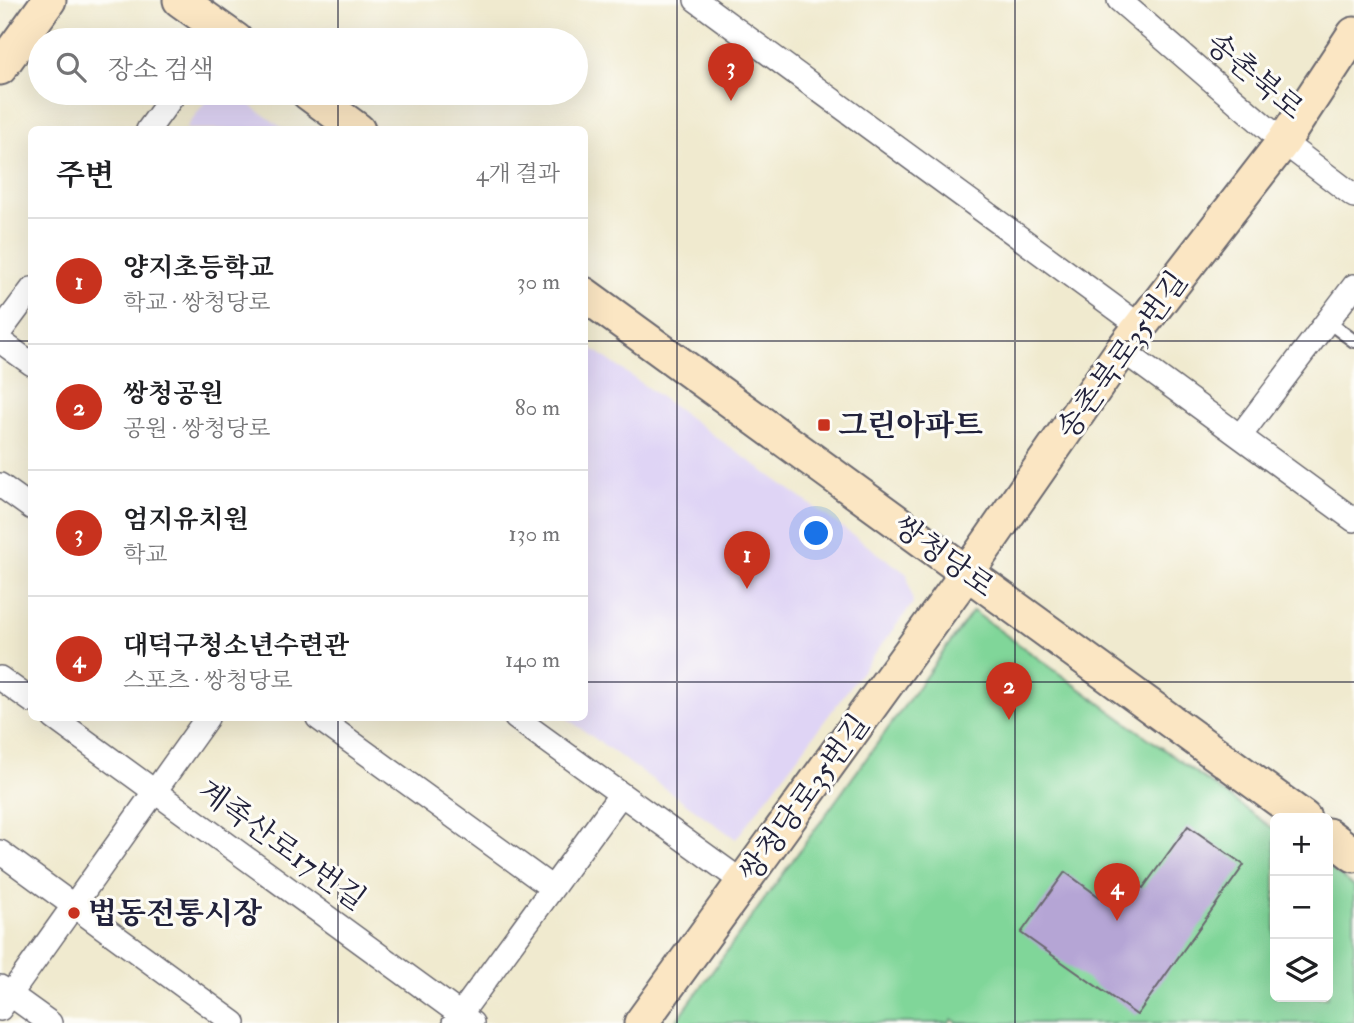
<!DOCTYPE html>
<html lang="ko">
<head>
<meta charset="utf-8">
<style>
  :root { --surface:#fff; --page:#f2f2f2; --text:#202124; --muted:#757577; --line:#e0e0e0; --accent:#c8321e }
  body { margin:0; font-family:"IM FELL Double Pica","Noto Serif KR",serif; background:var(--page); color:var(--text) }
  .controls { position:absolute; right:21px; bottom:21px; display:grid; overflow:hidden; border-radius:10px; box-shadow:0 7px 28px #0002 }
  .controls button { width:63px; height:63px; display:grid; place-items:center; padding:0; border:0; border-bottom:2px solid var(--line); background:var(--surface); color:var(--text); font:35px sans-serif }
  .you { position:absolute; left:817px; top:534px; width:24px; height:24px; margin:-18px; border:5px solid #fff; border-radius:50%; background:#1a73e8; box-shadow:0 0 0 10px #1a73e833 }
  .badge { display:grid; place-items:center; width:46px; height:46px; border-radius:50%; background:var(--accent); color:#fff; font-size:23px; font-weight:700 }
  .pin { position:absolute; translate:-50% -58px; filter:drop-shadow(0 2px 4px #0008) }
  .pin::after { content:''; position:absolute; top:37px; width:24px; height:21px; background:inherit; clip-path:polygon(0 0,100% 0,50% 100%) }
  .list { margin:0; padding:0; list-style:none }
  h2 { display:flex; justify-content:space-between; align-items:center; height:91px; margin:0; padding:0 28px; font-size:30px }
  h2 small { font-size:23px; font-weight:400; color:var(--muted) }
  .list li { display:grid; grid-template-columns:46px 1fr auto; gap:21px; align-items:center; box-sizing:border-box; height:126px; padding:0 28px; border-top:2px solid var(--line) }
  .list b { display:block; font-size:26px; white-space:nowrap }
  .list p { margin:0; font-size:23px; white-space:nowrap; color:var(--muted) }
  .list em { font-size:23px; font-style:normal; color:var(--muted) }
  .icon { flex:none; width:38px; height:38px; fill:none; stroke:currentColor; stroke-width:2; stroke-linecap:round; stroke-linejoin:round }
  .map { position:relative; flex:none; width:1354px; height:1023px; overflow:hidden }
  .search { position:absolute; background:var(--surface); box-shadow:0 7px 28px #0002; left:28px; top:28px; width:560px; height:77px; display:flex; align-items:center; gap:18px; box-sizing:border-box; padding:0 24px; border-radius:38px; color:var(--muted); font-size:26px }
  .panel { position:absolute; background:var(--surface); box-shadow:0 7px 28px #0002; left:28px; top:126px; width:560px; height:595px; border-radius:10px }
  .map>svg:first-child { display:block }
</style>
</head>
<body>
<div class="map">
<svg width="1354" height="1023" viewBox="0 0 1354 1023">
  <rect width="100%" height="100%" fill="#fdfcf7"/>
  <filter id="ink" filterUnits="userSpaceOnUse"><feTurbulence type="fractalNoise" baseFrequency=".0143" numOctaves="2"/><feDisplacementMap in="SourceGraphic" scale="14" xChannelSelector="R" yChannelSelector="G"/><feConvolveMatrix kernelMatrix="1 2 1 2 8 2 1 2 1" color-interpolation-filters="sRGB"/></filter>
  <filter id="wash" filterUnits="userSpaceOnUse"><feTurbulence type="fractalNoise" baseFrequency=".00686" numOctaves="4" result="noise"/><feDisplacementMap in="SourceGraphic" scale="28" xChannelSelector="R" yChannelSelector="G"/><feGaussianBlur stdDeviation="1.57" result="paint"/><feColorMatrix in="noise" values="0 0 0 0 0 0 0 0 0 0 0 0 0 0 0 0 0 1.4 0 .05"/><feComposite in="paint" operator="in"/></filter>
  <g filter="url(#wash)">
    <rect width="100%" height="100%" fill="#f0eacf"/>
    <!-- built -->
    <path fill="#dfd4f5" d="M212,93H233L284,129H185Z
      M585,343L907,574L913,603L736,839L566,718H584Z"/>
    <!-- green -->
    <path fill="#80d699" stroke="#517c6a" stroke-width="2" d="M973,611L1275,830V997H1328V867L1354,886V1023H958L952,1019L949,1023H675Z"/>
    <g id="blocks">
      <!-- building -->
      <path fill="#b5a5d5" d="M1188,826L1244,865L1137,1015L1021,933L1065,872L1116,909L1135,883L1143,888Z"/>
    </g>
  </g>
  <g filter="url(#ink)">
    <use href="#blocks" fill-opacity="0" stroke="#6a686f" stroke-width="2"/>
    <g fill="none" stroke-linecap="round" stroke-linejoin="round">
      <defs>
        <path id="lane" d="M1327,321L1354,341"/>
        <path id="street" d="M696,0L1140,326
          M1119,0L1283,142L1354,196
          M148,130L175,93
          M0,332L32,289
          M0,341L32,364
          M1122,350L1354,520
          M1240,436L1354,286
          M0,485L32,508
          M0,678L32,701
          M54,718L472,1023
          M318,718L552,888
          M516,718L744,883
          M0,852L234,1023
          M0,987L50,1023
          M0,1009L207,718
          M454,1023L621,794"/>
        <path id="secondary" d="M180,0L236,40
          M0,68L49,0
          M308,93L358,130
          M584,294L1304,818
          M1328,835L1354,855
          M641,1023L967,573L1122,350L1283,142L1354,34"/>
      </defs>
      <!-- lane casing -->
      <use href="#lane" stroke="#6a686f" stroke-width="16"/>
      <!-- street casing -->
      <use href="#street" stroke="#6a686f" stroke-width="26"/>
      <!-- secondary casing -->
      <use href="#secondary" stroke="#6a686f" stroke-width="37"/>
      <!-- lane -->
      <use href="#lane" stroke="#fff" stroke-width="12"/>
      <!-- street -->
      <use href="#street" stroke="#fff" stroke-width="23"/>
      <!-- secondary -->
      <use href="#secondary" stroke="#fbe6c3" stroke-width="33"/>
    </g>
  </g>
  <!-- grid -->
  <path fill="none" stroke="#22223b" stroke-width="2" stroke-opacity="0.55" d="M338,0V40M677,0V1023M1015,0V1023M338,93V130M0,341H32M584,341H1354M0,682H32M584,682H1354M338,718V1023"/>
  <!-- markers -->
  <g fill="#c8321e" stroke="#fdfcf7" stroke-width="2.5">
    <rect x="817" y="418" width="14" height="14" rx="3.5"/>
    <circle cx="74" cy="913" r="7"/>
  </g>
  <g text-anchor="middle" stroke-width="6" stroke-linejoin="round" paint-order="stroke">
    <!-- street labels -->
    <g font-size="30" fill="#22223b" stroke="#fdfcf7">
      <text transform="translate(1255 76) rotate(40)" y="10">송촌북로</text>
      <text transform="translate(1122 355) rotate(-54)" y="10">송촌북로35번길</text>
      <text transform="translate(944 556) rotate(36)" y="10">쌍청당로</text>
      <text transform="translate(804 798) rotate(-54)" y="10">쌍청당로35번길</text>
      <text transform="translate(282 845) rotate(36)" y="10">계족산로17번길</text>
    </g>
    <!-- poi labels -->
    <g font-size="30" font-weight="bold" fill="#22223b" stroke="#fdfcf7" text-anchor="start">
      <text x="838" y="435">그린아파트</text>
      <text x="88" y="923">법동전통시장</text>
    </g>
  </g>
</svg>
<div class="controls">
<button>+</button>
<button>−</button>
<button><svg class="icon" aria-label="layers" viewBox="0 0 24 24"><path d="M12 4l9 5-9 5-9-5zM3 14l9 5 9-5"/></svg></button>
</div>
<div class="you"></div>
<div class="pin badge" style="left:747px;top:589px">1</div>
<div class="pin badge" style="left:1009px;top:720px">2</div>
<div class="pin badge" style="left:731px;top:101px">3</div>
<div class="pin badge" style="left:1117px;top:921px">4</div>
<div class="search"><svg class="icon" aria-label="search" viewBox="0 0 24 24"><circle cx="10" cy="10" r="6"/><path d="M15 15l6 6"/></svg>장소 검색</div>
<section class="panel">
<h2>주변<small>4개 결과</small></h2>
<ul class="list">
<li><span class="badge">1</span><div><b>양지초등학교</b><p>학교 · 쌍청당로</p></div><em>30 m</em></li>
<li><span class="badge">2</span><div><b>쌍청공원</b><p>공원 · 쌍청당로</p></div><em>80 m</em></li>
<li><span class="badge">3</span><div><b>엄지유치원</b><p>학교</p></div><em>130 m</em></li>
<li><span class="badge">4</span><div><b>대덕구청소년수련관</b><p>스포츠 · 쌍청당로</p></div><em>140 m</em></li>
</ul>
</section>
</div>
</body>
</html>
